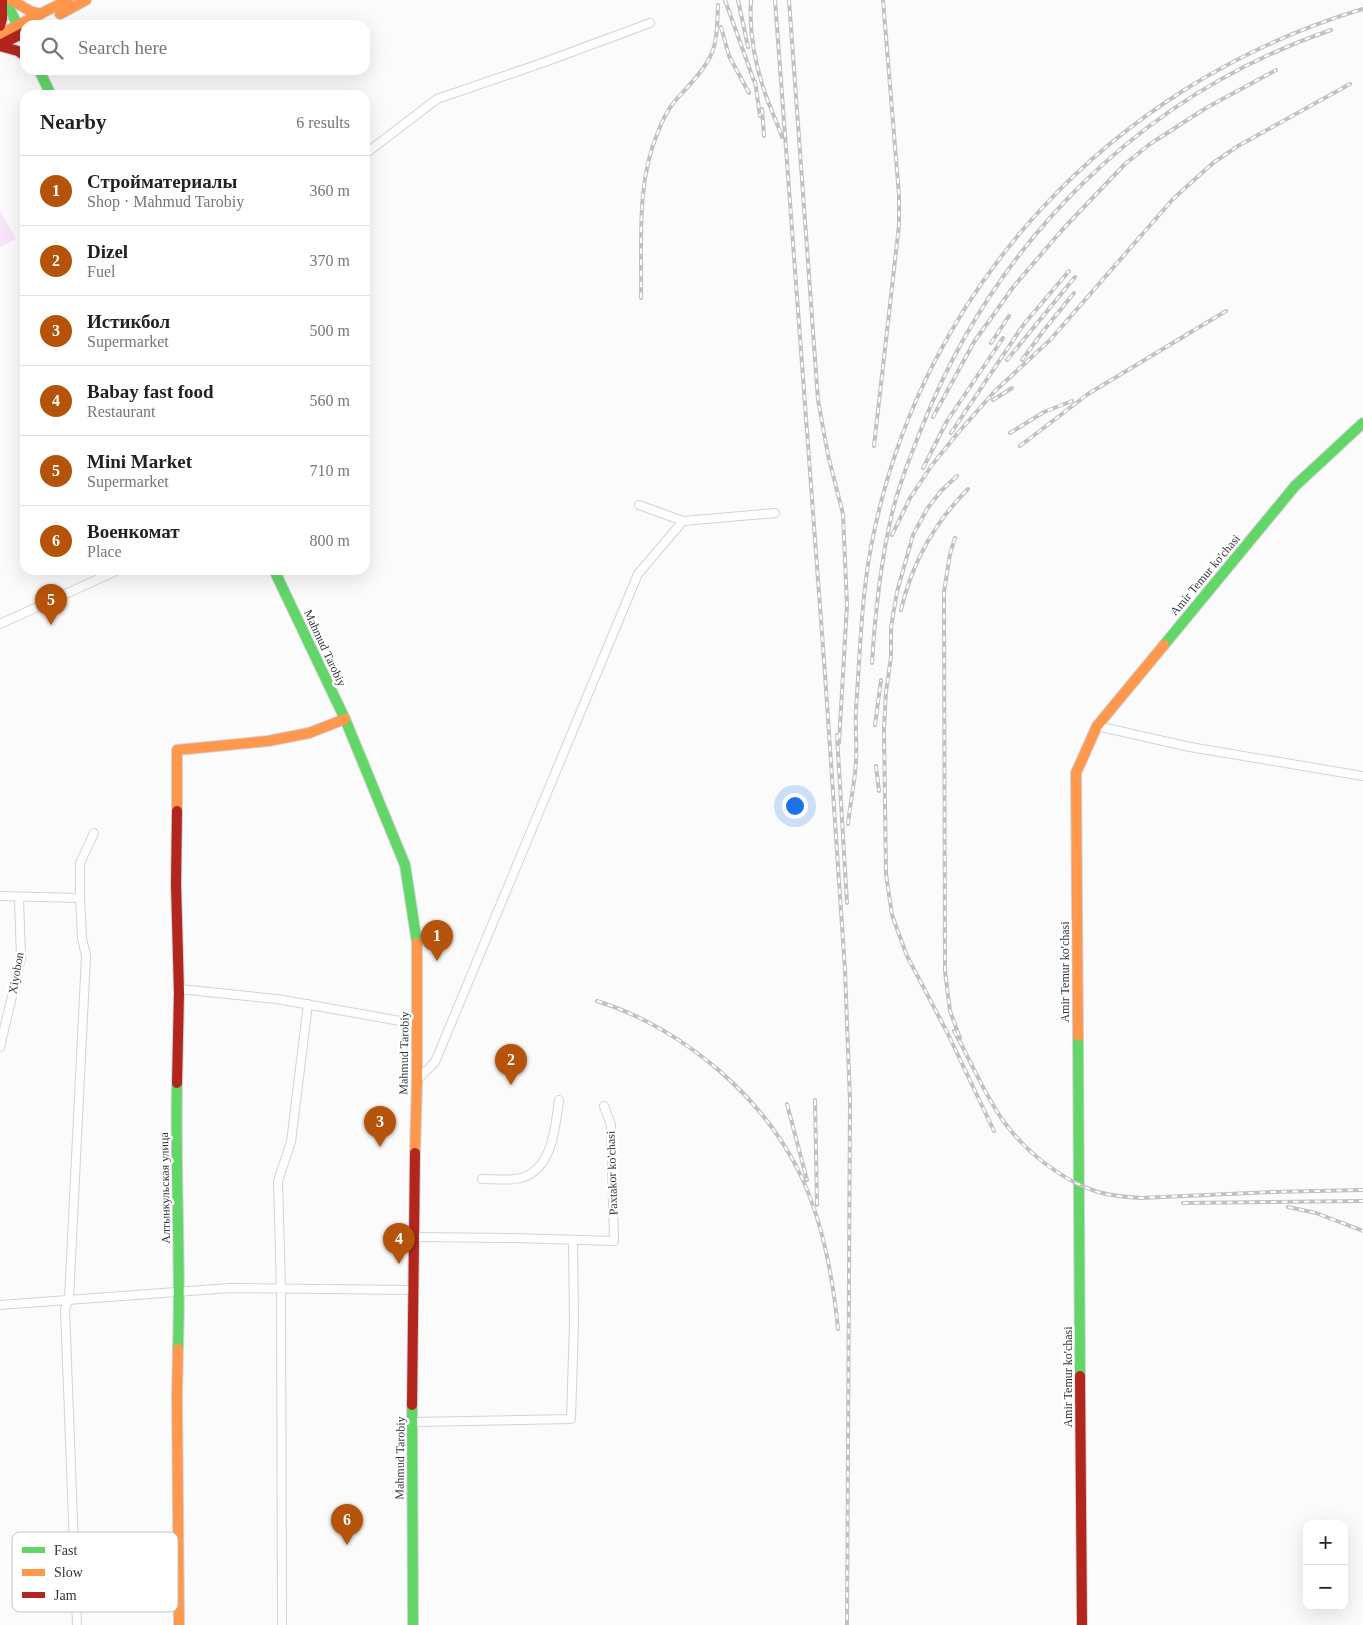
<!DOCTYPE html>
<html lang="en">
<head>
<meta charset="utf-8">
<style>
  :root { --surface:#fff; --page:#f6f6f6; --text:#222; --muted:#767676; --line:#e0e0e0; --accent:#b45309 }
  body { margin:0; font-family:"Times New Roman",serif; background:var(--page); color:var(--text) }
  .controls { position:absolute; right:15px; bottom:15px; display:grid; overflow:hidden; border-radius:10px; box-shadow:0 5px 20px #0002 }
  .controls button { width:45px; height:45px; display:grid; place-items:center; padding:0; border:0; border-bottom:1px solid var(--line); background:var(--surface); color:var(--text); font:25px sans-serif }
  .you { position:absolute; left:794px; top:805px; width:18px; height:18px; margin:-12px; border:4px solid #fff; border-radius:50%; background:#1a73e8; box-shadow:0 0 0 8px #1a73e833 }
  .badge { display:grid; place-items:center; width:32px; height:32px; border-radius:50%; background:var(--accent); color:#fff; font-size:16px; font-weight:700 }
  .pin { position:absolute; translate:-50% -41px; filter:drop-shadow(0 1px 2px #0008) }
  .pin::after { content:''; position:absolute; top:26px; width:18px; height:15px; background:inherit; clip-path:polygon(0 0,100% 0,50% 100%) }
  .list { margin:0; padding:0; list-style:none }
  h2 { display:flex; justify-content:space-between; align-items:center; height:65px; margin:0; padding:0 20px; font-size:21px }
  h2 small { font-size:16px; font-weight:400; color:var(--muted) }
  .list li { display:grid; grid-template-columns:32px 1fr auto; gap:15px; align-items:center; box-sizing:border-box; height:70px; padding:0 20px; border-top:1px solid var(--line) }
  .list b { display:block; font-size:19px; white-space:nowrap }
  .list p { margin:0; font-size:16px; white-space:nowrap; color:var(--muted) }
  .list em { font-size:16px; font-style:normal; color:var(--muted) }
  .icon { flex:none; width:28px; height:28px; fill:none; stroke:currentColor; stroke-width:2; stroke-linecap:round; stroke-linejoin:round }
  .map { position:relative; flex:none; width:1363px; height:1625px; overflow:hidden }
  .search { position:absolute; background:var(--surface); box-shadow:0 5px 20px #0002; left:20px; top:20px; width:350px; height:55px; display:flex; align-items:center; gap:12px; box-sizing:border-box; padding:0 18px; border-radius:15px; color:var(--muted); font-size:19px }
  .panel { position:absolute; background:var(--surface); box-shadow:0 5px 20px #0002; left:20px; top:90px; width:350px; height:485px; border-radius:15px }
  .map>svg:first-child { display:block }
</style>
</head>
<body>
<div class="map">
<svg width="1363" height="1625" viewBox="0 0 1363 1625">
  <rect width="100%" height="100%" fill="#fbfbfb"/>
  <!-- green -->
  <path fill="#f6e4f8" d="M0,211L16,239L0,247Z"/>
  <g fill="none" stroke-linecap="round" stroke-linejoin="round">
    <defs>
      <path id="street" d="M365,154L437,99L542,63L650,23
        M639,505L683,521
        M0,624L118,570
        M1097,726L1190,747L1363,776
        M0,896L80,898
        M179,989L277,999L417,1024
        M0,1047L21,958L19,898
        M417,1080L435,1062L638,574L683,521L775,513
        M482,1179C494,1179 509,1181 521,1178C553,1169 555,1127 559,1100
        M414,1237L514,1238L614,1241L611,1125L604,1106
        M0,1305L230,1288L413,1290
        M413,1422L571,1419L574,1322L573,1241
        M77,1625L65,1309L69,1299L86,956L82,938L80,898V863L94,833
        M282,1625L281,1289L278,1181L291,1142L308,1004"/>
      <path id="fast" d="M5,0L25,40
        M39,70L51,95
        M274,570L345,719L405,865L417,943
        M1164,645L1295,486L1363,423
        M1078,1036L1080,1376
        M177,1083C175,1171 181,1260 178,1349
        M412,1405L413,1625"/>
      <path id="slow" d="M11,0L30,11L41,14
        M60,14L86,0
        M0,34L68,0
        M177,811V750L268,741L309,733L345,719
        M1078,1036L1076,773L1097,726L1164,645
        M415,1153L417,1080V943
        M178,1349L177,1395L179,1625"/>
      <path id="jam" d="M0,26L2,19V0
        M0,45L25,32
        M0,46L18,51L25,56
        M177,811L176,884L179,993L177,1083
        M1080,1376L1082,1625
        M412,1405L415,1153"/>
    </defs>
    <!-- street casing -->
    <use href="#street" stroke="#d1d3d7" stroke-width="10"/>
    <!-- fast casing -->
    <use href="#fast" stroke="#d1d3d7" stroke-width="12"/>
    <!-- slow casing -->
    <use href="#slow" stroke="#d1d3d7" stroke-width="12"/>
    <!-- jam casing -->
    <use href="#jam" stroke="#d1d3d7" stroke-width="12"/>
    <!-- street -->
    <use href="#street" stroke="#fefefe" stroke-width="8"/>
    <!-- fast -->
    <use href="#fast" stroke="#63d668" stroke-width="10"/>
    <!-- slow -->
    <use href="#slow" stroke="#ff974d" stroke-width="10"/>
    <!-- jam -->
    <use href="#jam" stroke="#b3261e" stroke-width="10"/>
    <defs>
      <path id="rail" d="M725,0L754,81
        M738,0L748,47
        M751,0C749,31 755,64 765,93C770,108 777,122 782,137
        M775,0L825,674L845,970L850,1101L847,1625
        M789,0L818,400L828,455L843,514L847,605L839,743
        M721,27L729,56L749,93
        M755,81L760,116
        M762,109L764,136
        M641,298C642,243 636,183 658,132C662,121 667,111 674,102C686,88 701,75 710,57C718,41 717,23 718,5
        M991,343L1009,316
        M1007,360L1075,277
        M1022,360L1044,330L1074,293
        M993,400L1012,388
        M933,417L974,342L1014,286L1062,230L1125,164L1150,144L1206,108L1276,70
        M951,433L1024,324L1069,271
        M1010,433L1044,412L1072,401
        M874,446L899,225V195L883,0
        M1020,446L1088,394L1226,311
        M923,468L947,421L1003,338
        M957,476L941,491L927,509L913,535L897,592L891,627V657L886,692L884,728L886,874L892,915L907,956L947,1032L994,1131
        M892,535L910,498L932,465L957,434L994,392L1050,340L1173,199L1213,163L1238,146L1350,84
        M955,538L950,554L944,592L945,971L950,1011L960,1038
        M901,610C912,563 934,523 968,489
        M872,663C875,615 880,566 891,518C898,487 910,457 922,427C995,242 1141,95 1331,30
        M875,725L881,680
        M837,735L847,903
        M876,766L879,791
        M848,824C850,803 855,782 856,761C857,744 855,726 856,709C860,655 861,600 871,547C920,288 1112,84 1363,9
        M597,1001C682,1028 764,1096 802,1178C823,1224 833,1278 838,1329
        M954,1031C971,1061 984,1094 1004,1122C1026,1152 1060,1179 1095,1191C1110,1196 1125,1197 1141,1198L1272,1192L1363,1190
        M815,1100L817,1205
        M787,1104L807,1180
        M1183,1203L1363,1201
        M1288,1207L1316,1213L1363,1231"/>
    </defs>
    <!-- rail casing -->
    <use href="#rail" stroke="#c0c1c2" stroke-width="4"/>
    <!-- rail -->
    <use href="#rail" stroke="#fff" stroke-width="2" stroke-dasharray="5.5" stroke-linecap="butt"/>
  </g>
  <g text-anchor="middle" stroke-width="5" stroke-linejoin="round" paint-order="stroke">
    <!-- street labels -->
    <g font-size="12" fill="#31343b" stroke="#fff">
      <text transform="translate(1205 575) rotate(-50)" y="4">Amir Temur ko'chasi</text>
      <text transform="translate(325 648) rotate(65)" y="4">Mahmud Tarobiy</text>
      <text transform="translate(1065 972) rotate(-90)" y="4">Amir Temur ko'chasi</text>
      <text transform="translate(16 973) rotate(-80)" y="4">Xiyobon</text>
      <text transform="translate(404 1053) rotate(-89)" y="4">Mahmud Tarobiy</text>
      <text transform="translate(612 1173) rotate(-92)" y="4">Paxtakor ko'chasi</text>
      <text transform="translate(165 1188) rotate(-91)" y="4">Алтынкульская улица</text>
      <text transform="translate(1068 1377) rotate(-90)" y="4">Amir Temur ko'chasi</text>
      <text transform="translate(400 1458) rotate(-89)" y="4">Mahmud Tarobiy</text>
    </g>
  </g>
  <!-- legend -->
  <rect x="12" y="1532" width="166" height="80" rx="8" fill="#fff" stroke="#c1c2c4" stroke-width="1"/>
  <rect x="22" y="1547" width="23" height="6" fill="#63d668"/>
  <rect x="22" y="1569" width="23" height="7" fill="#ff974d"/>
  <rect x="22" y="1592" width="23" height="6" fill="#b3261e"/>
  <g font-size="14" fill="#31343b">
    <text x="54" y="1555">Fast</text>
    <text x="54" y="1577">Slow</text>
    <text x="54" y="1600">Jam</text>
  </g>
</svg>
<div class="controls">
<button>+</button>
<button>−</button>
</div>
<div class="you"></div>
<div class="pin badge" style="left:437px;top:961px">1</div>
<div class="pin badge" style="left:511px;top:1085px">2</div>
<div class="pin badge" style="left:380px;top:1147px">3</div>
<div class="pin badge" style="left:399px;top:1264px">4</div>
<div class="pin badge" style="left:51px;top:625px">5</div>
<div class="pin badge" style="left:347px;top:1545px">6</div>
<div class="search"><svg class="icon" aria-label="search" viewBox="0 0 24 24"><circle cx="10" cy="10" r="6"/><path d="M15 15l6 6"/></svg>Search here</div>
<section class="panel">
<h2>Nearby<small>6 results</small></h2>
<ul class="list">
<li><span class="badge">1</span><div><b>Стройматериалы</b><p>Shop · Mahmud Tarobiy</p></div><em>360 m</em></li>
<li><span class="badge">2</span><div><b>Dizel</b><p>Fuel</p></div><em>370 m</em></li>
<li><span class="badge">3</span><div><b>Истикбол</b><p>Supermarket</p></div><em>500 m</em></li>
<li><span class="badge">4</span><div><b>Babay fast food</b><p>Restaurant</p></div><em>560 m</em></li>
<li><span class="badge">5</span><div><b>Mini Market</b><p>Supermarket</p></div><em>710 m</em></li>
<li><span class="badge">6</span><div><b>Военкомат</b><p>Place</p></div><em>800 m</em></li>
</ul>
</section>
</div>
</body>
</html>
